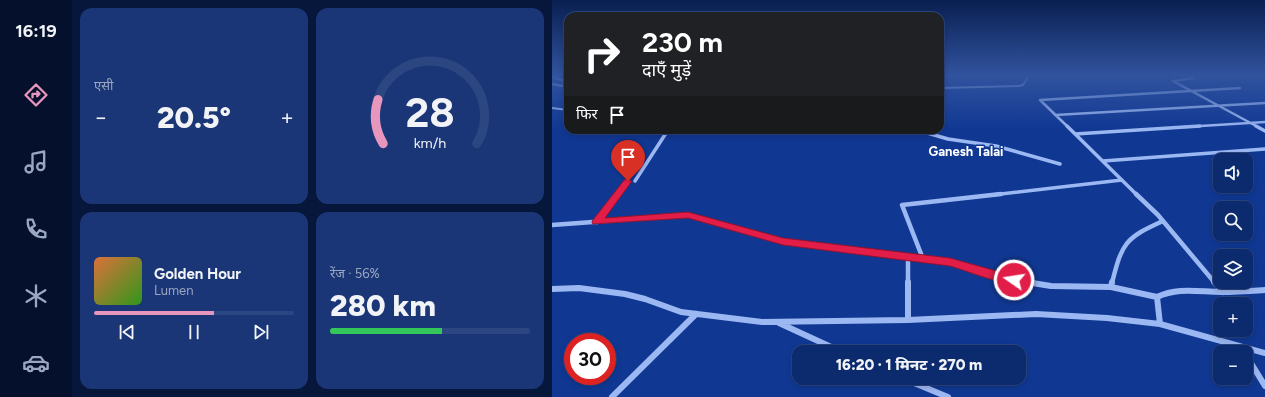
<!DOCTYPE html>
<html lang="hi">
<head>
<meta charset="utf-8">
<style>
	body { margin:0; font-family:Figtree,"Noto Sans Devanagari",sans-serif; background:#1a3676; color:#f1f3f6; height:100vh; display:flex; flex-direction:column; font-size:15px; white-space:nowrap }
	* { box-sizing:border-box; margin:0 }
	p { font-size:13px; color:#9aa7c2 }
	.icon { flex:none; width:22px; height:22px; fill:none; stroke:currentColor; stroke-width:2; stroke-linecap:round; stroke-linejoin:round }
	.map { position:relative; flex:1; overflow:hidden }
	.details { display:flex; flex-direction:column; gap:8px; padding:8px; background:#07173c; width:480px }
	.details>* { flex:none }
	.hud { position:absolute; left:12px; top:12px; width:380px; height:122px; border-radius:12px; box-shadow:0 2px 6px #0003,0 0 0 1px #2c4681; background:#202124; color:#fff; overflow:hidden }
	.controls { position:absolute; left:661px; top:153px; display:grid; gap:8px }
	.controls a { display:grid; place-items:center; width:40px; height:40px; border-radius:8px; background:#0c2a6e; box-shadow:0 2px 6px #0003,0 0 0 1px #2c4681; font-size:20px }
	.speed { position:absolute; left:12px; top:333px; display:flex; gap:8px; font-size:20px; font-weight:700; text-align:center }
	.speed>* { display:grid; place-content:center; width:52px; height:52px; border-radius:50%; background:#0c2a6e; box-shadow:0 2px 6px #0003,0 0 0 1px #2c4681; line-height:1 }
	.speed .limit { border:6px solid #d22; background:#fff; color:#111 }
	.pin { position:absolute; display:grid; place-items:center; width:34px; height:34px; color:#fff; margin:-41px -17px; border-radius:50% 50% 50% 0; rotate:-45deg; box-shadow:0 0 4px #0007 }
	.pin .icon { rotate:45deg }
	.me { position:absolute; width:44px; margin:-22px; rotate:283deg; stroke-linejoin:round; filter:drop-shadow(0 0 3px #0008) }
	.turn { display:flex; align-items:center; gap:14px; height:84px; padding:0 12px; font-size:18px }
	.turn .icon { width:52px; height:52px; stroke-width:2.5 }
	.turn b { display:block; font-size:28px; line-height:34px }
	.then { display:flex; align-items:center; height:38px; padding:0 12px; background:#0003; gap:8px; font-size:15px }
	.big { font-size:30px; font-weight:800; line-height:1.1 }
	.details .tile { flex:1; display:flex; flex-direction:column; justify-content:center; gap:6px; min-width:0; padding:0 14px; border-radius:12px; background:#1a3676 }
	.details .dial { align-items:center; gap:0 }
	.dial svg { height:104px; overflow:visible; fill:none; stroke:#2c4681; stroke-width:7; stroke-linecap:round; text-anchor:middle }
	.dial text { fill:#f1f3f6; stroke:none }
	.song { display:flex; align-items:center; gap:12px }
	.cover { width:48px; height:48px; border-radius:6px; background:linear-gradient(135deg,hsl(20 70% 55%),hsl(110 70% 35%)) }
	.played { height:4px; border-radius:2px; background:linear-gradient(90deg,#e797bd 60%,#2c4681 60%) }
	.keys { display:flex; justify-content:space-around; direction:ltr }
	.heat { display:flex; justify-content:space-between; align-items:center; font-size:22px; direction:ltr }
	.charge { height:6px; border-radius:3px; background:linear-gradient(90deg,#34c759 56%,#2c4681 0) }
	.details .tiles { flex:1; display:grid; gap:8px; grid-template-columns:repeat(2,1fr) }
	.trip { position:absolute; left:240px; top:345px; width:234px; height:40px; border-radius:12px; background:#0c2a6e; box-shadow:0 2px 6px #0003,0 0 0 1px #2c4681; font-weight:800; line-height:40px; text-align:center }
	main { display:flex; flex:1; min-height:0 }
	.tabs { display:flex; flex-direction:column; width:72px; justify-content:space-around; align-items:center; background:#05112c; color:#9aa7c2 }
	.tabs .icon { width:28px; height:28px }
	.tabs .on { color:#e797bd }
	.tabs b { font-size:18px; color:#f1f3f6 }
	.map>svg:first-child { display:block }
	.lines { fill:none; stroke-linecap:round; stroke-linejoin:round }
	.stream { stroke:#8eb1f7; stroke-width:2.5 }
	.lane { stroke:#9cb8f3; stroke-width:2 }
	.street-far3 { stroke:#9cb8f3; stroke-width:2.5 }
	.street-far2 { stroke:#9cb8f3; stroke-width:3.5 }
	.street-far1 { stroke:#9cb8f3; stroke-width:4.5 }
	.street { stroke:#9cb8f3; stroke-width:6 }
	.route { fill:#e11d48; stroke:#92132f }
	.labels { text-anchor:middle; stroke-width:3; stroke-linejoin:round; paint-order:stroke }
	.neighbourhood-label { font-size:13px; font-weight:bold; fill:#fff; stroke:#103893 }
</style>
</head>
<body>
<main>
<nav class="tabs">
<b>16:19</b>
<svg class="icon on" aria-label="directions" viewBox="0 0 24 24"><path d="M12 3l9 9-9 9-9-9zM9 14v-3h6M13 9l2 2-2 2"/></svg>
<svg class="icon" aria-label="music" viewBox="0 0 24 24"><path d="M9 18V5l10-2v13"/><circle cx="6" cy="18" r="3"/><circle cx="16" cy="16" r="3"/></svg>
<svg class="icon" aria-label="phone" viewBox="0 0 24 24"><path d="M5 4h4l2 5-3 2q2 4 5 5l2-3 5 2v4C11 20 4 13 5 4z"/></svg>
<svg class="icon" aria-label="climate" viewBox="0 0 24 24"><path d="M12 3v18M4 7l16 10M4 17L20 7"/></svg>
<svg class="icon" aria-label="car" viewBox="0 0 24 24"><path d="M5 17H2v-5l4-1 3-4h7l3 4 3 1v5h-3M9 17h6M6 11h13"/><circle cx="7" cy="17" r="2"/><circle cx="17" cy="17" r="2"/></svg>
</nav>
<section class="details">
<div class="tiles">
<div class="tile"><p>एसी</p>
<div class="heat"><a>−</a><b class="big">20.5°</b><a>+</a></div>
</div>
<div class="tile dial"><svg viewBox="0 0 100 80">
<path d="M14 69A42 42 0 1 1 86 69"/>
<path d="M14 69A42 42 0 0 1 10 35" stroke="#e797bd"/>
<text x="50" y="56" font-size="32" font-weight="700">28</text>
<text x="50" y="72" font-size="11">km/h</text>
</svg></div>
<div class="tile">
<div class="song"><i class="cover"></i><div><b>Golden Hour</b><p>Lumen</p></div></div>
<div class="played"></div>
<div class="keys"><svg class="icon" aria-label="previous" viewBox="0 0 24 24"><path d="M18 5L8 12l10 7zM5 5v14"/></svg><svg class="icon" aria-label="pause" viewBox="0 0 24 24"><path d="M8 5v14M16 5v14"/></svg><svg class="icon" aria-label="next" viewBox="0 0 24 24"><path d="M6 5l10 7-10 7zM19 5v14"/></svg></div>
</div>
<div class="tile"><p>रेंज · 56%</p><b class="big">280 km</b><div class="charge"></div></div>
</div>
</section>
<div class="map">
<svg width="713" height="397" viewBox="0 0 713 397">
	<rect width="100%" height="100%" fill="#103893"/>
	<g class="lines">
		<path class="stream" d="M0 84 16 87"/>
		<path class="lane" d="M388 88 467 86 471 85 477 75H481
			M0 108 16 110"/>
		<path class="street-far3" d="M639 75 642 78 621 81 706 127
			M0 77 16 82
			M503 115 713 103
			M516 127 488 100 688 88
			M632 127 713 122"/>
		<path class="street-far2" d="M515 126 585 195
			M704 126 713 131
			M365 130 396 139 444 146 508 164
			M523 134 648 126
			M551 161 713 149
			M83 181 116 130
			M66 195 76 181
			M440 195 570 180"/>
		<path class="street-far1" d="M584 194 606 215 663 283
			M45 222 66 194
			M0 225 136 215 231 242 398 262 450 278 480 283
			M356 257V283
			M371 259 350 205 449 194
			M560 283C570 243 573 238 611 221"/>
		<path class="street" d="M356 282V320
			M474 282 499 286 559 287 605 297
			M662 282 671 292
			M559 287 560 282
			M0 289 27 288 73 294 93 299 129 312 210 322 356 320 484 314 555 318 608 324 713 353
			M227 323 290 352
			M608 324 605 297C626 287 647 292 669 292 684 292 698 291 713 290
			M694 355 713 386
			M350 378 396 397
			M60 397 144 314"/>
	</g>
	<linearGradient id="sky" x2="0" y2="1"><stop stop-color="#091f51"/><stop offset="0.58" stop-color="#31539e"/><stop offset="1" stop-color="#31539e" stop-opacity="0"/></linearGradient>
	<rect width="713" height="130" fill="url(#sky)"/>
	<path class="route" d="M73 179H76L80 181 53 218 136 212 231 238 398 258 466 277 468 280 466 283C454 287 413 270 398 266L231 245 136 218 41 224 40 222 41 220Z"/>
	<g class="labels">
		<g class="neighbourhood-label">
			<text x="414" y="156">Ganesh Talai</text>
		</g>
	</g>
</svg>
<div class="controls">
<a><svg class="icon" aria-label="sound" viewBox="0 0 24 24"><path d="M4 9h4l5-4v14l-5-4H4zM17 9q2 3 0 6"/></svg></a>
<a><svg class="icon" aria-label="search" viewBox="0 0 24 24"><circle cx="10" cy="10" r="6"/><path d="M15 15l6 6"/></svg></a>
<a><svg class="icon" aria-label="layers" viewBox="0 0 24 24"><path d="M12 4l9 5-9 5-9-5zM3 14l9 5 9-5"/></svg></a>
<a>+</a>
<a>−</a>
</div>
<div class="speed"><div class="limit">30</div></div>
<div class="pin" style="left:76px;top:181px;background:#d93025"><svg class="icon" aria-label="arrive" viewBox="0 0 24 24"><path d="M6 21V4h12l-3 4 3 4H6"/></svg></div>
<svg class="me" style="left:462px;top:280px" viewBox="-20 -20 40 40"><circle r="17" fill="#e11d48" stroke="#fff" stroke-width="3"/><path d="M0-11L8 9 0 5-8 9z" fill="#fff"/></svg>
<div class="trip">16:20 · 1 मिनट · 270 m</div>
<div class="hud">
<div class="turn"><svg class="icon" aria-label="right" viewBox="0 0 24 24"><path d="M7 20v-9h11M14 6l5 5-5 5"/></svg><div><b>230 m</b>दाएँ मुड़ें</div></div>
<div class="then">फिर<svg class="icon" aria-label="arrive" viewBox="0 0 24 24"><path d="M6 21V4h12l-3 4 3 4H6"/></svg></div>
</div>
</div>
</main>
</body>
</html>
